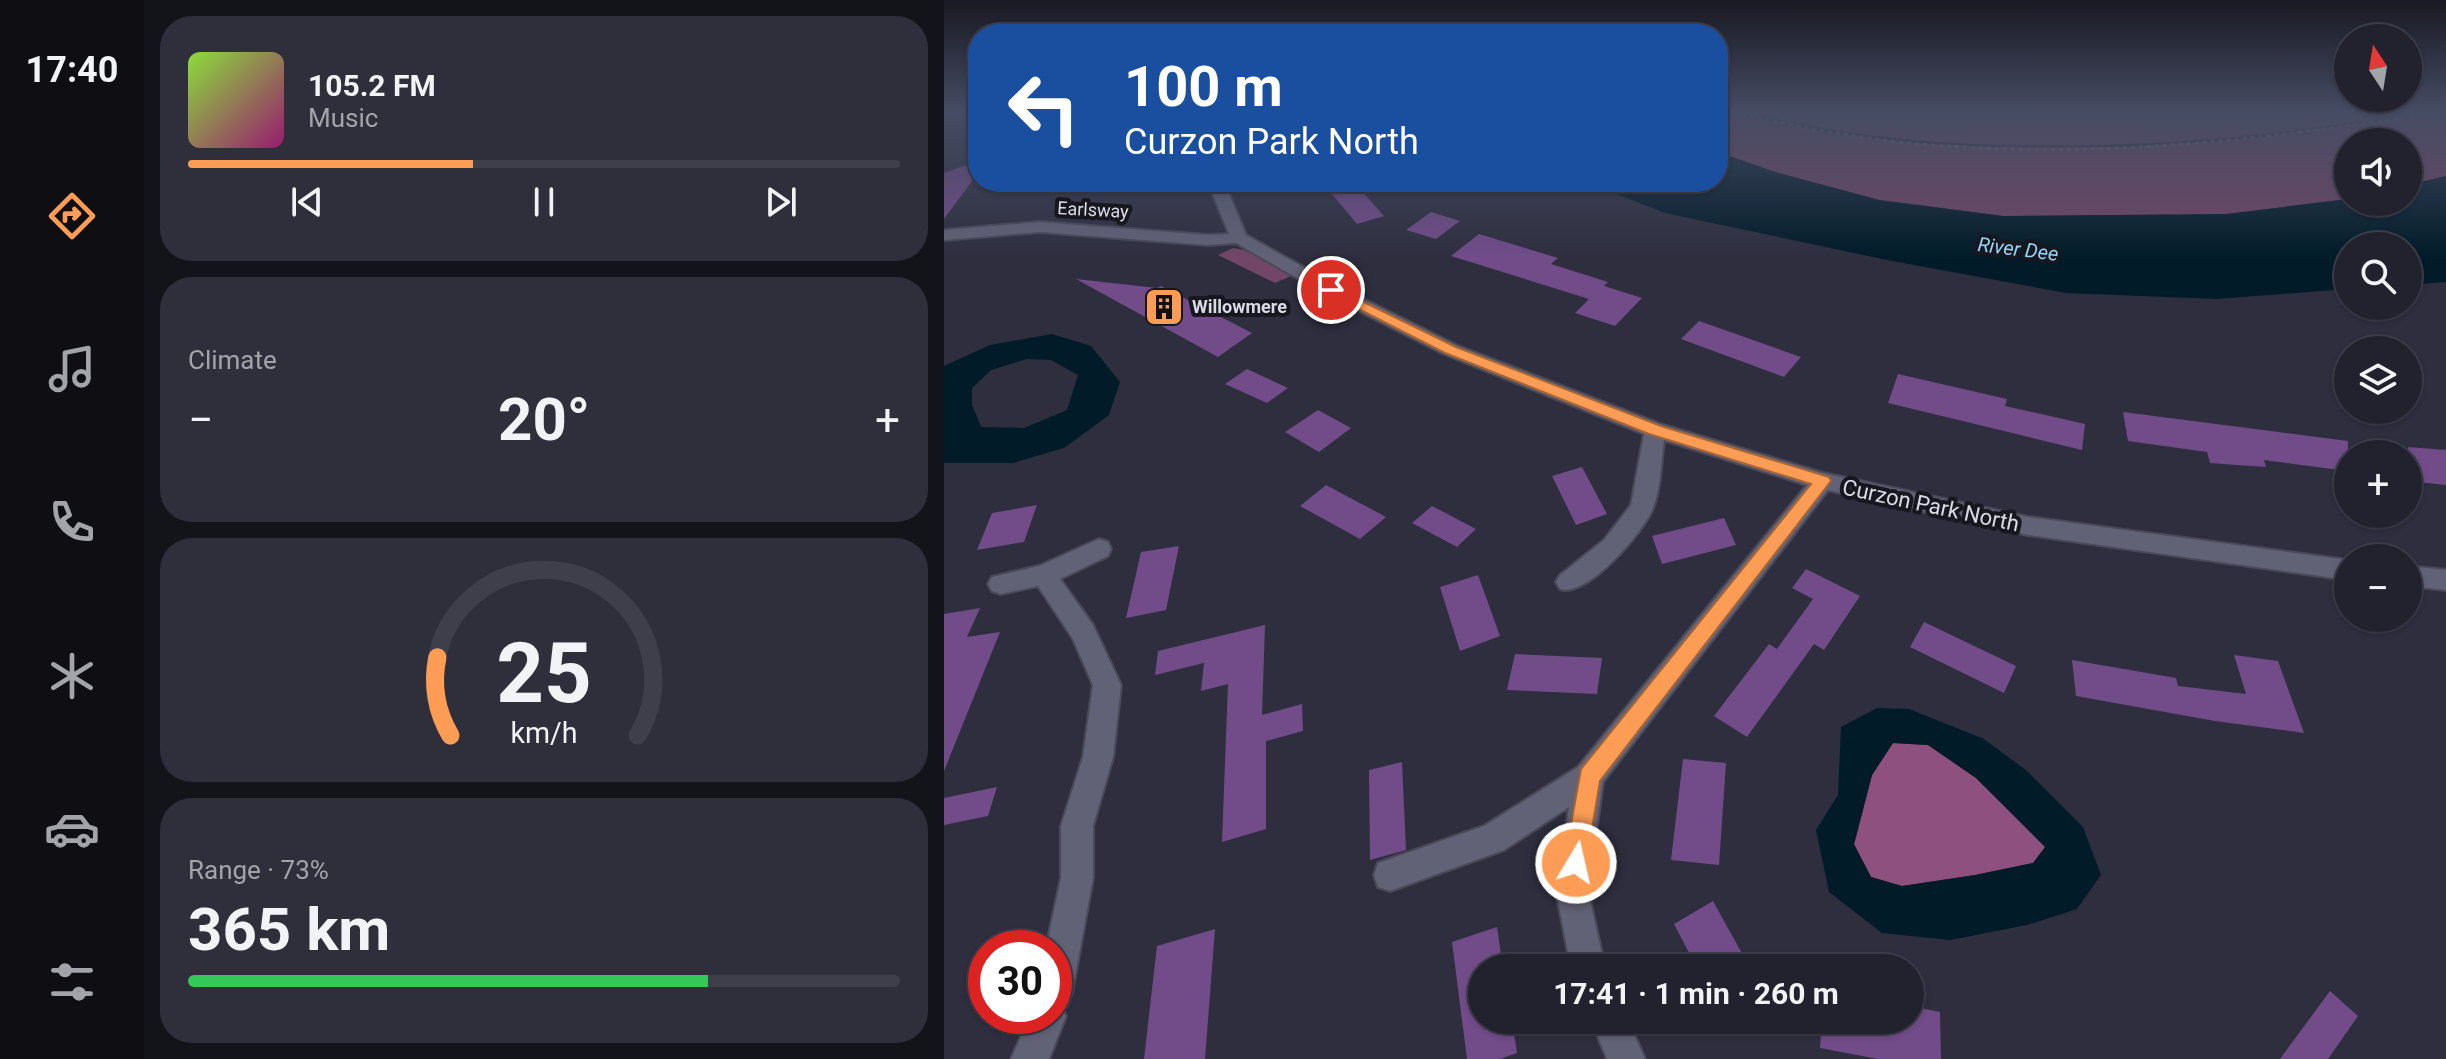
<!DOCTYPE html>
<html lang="en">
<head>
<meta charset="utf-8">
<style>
	body { margin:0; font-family:Roboto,sans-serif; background:#2e2f3b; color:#f1f3f6; height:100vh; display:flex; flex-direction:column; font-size:30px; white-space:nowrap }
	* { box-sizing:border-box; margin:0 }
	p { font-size:26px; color:#a2a4aa }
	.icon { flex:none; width:44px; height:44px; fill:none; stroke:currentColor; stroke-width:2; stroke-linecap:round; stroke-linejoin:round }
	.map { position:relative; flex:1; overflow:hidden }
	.panel { display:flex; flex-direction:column; gap:16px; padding:16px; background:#13131a; width:800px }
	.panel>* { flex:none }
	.banner { position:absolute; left:24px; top:24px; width:760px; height:168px; border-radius:32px; box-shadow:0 2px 6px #0004,0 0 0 2px #3f3f4b; background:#1a4fa0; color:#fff; overflow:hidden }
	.needle { width:52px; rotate:348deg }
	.buttons { position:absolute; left:1390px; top:24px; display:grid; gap:16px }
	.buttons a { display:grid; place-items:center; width:88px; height:88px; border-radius:50%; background:#22222f; box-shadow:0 2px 6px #0004,0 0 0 2px #3f3f4b; font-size:40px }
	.speed { position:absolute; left:24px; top:930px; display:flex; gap:16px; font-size:40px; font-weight:700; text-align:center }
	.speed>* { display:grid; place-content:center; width:104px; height:104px; border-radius:50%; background:#22222f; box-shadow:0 2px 6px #0004,0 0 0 2px #3f3f4b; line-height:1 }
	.speed .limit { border:12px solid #d22; background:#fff; color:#111 }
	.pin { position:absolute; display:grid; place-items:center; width:68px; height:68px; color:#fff; margin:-34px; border:4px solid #fff; border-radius:50%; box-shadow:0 2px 8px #0007 }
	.me { position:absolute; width:88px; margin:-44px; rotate:9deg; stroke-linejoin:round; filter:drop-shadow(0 0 6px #0008) }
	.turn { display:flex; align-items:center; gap:28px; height:168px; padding:0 24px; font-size:36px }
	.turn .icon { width:104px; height:104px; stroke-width:2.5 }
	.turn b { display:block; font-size:56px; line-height:68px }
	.big { font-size:60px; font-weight:700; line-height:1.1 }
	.panel .tile { flex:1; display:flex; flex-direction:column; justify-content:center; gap:12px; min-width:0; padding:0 28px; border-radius:32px; background:#2e2f3b }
	.panel .dial { align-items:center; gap:0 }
	.dial svg { height:208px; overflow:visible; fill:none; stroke:#3f3f4b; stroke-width:7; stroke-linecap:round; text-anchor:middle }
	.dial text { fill:#f1f3f6; stroke:none }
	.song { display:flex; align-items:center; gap:24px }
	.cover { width:96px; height:96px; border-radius:12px; background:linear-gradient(135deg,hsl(90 70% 55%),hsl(320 70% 35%)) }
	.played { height:8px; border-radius:4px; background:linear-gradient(90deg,#fd9c55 40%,#3f3f4b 40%) }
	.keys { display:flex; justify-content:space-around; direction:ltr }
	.heat { display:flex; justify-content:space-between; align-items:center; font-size:44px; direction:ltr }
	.charge { height:12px; border-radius:6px; background:linear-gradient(90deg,#34c759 73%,#3f3f4b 0) }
	.trip { position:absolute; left:524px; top:954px; width:456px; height:80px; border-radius:40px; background:#22222f; box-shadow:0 2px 6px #0004,0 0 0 2px #3f3f4b; font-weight:700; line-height:80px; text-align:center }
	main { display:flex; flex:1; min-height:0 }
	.dock { display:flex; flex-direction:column; width:144px; justify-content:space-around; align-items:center; background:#0e0e13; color:#a2a4aa }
	.dock .icon { width:56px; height:56px }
	.dock .active { color:#fd9c55 }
	.dock b { font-size:36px; color:#f1f3f6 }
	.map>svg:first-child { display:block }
	.green { fill:#714666 }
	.forest { fill:#8e517f }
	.water { fill:#011b28; fill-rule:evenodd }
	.building { fill:#714c89 }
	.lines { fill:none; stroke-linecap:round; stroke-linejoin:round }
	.minor-casing { stroke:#494958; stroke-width:4 }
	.path { stroke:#6a6a79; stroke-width:3; stroke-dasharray:4 4; stroke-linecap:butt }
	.minor { fill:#626276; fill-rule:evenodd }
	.route { fill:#fd9c55; stroke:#a46537; stroke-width:2 }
	.labels { text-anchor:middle; stroke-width:8; stroke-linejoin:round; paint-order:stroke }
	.far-street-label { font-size:18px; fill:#dbdbe7; stroke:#17171f }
	.far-poi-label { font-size:18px; font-weight:bold; fill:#dbdbe7; stroke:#17171f; text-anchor:start }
	.far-water-label { font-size:20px; font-style:italic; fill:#94d4f5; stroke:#17171f }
	.street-label { font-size:22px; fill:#dbdbe7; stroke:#17171f }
</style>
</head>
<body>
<main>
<nav class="dock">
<b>17:40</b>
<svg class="icon active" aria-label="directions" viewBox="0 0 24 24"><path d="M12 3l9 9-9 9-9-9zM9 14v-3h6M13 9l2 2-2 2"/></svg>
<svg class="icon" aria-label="music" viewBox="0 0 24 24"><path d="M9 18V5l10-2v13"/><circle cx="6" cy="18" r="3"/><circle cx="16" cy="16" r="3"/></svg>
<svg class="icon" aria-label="phone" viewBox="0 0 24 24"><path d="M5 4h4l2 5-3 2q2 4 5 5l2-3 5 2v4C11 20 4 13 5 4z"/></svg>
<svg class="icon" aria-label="climate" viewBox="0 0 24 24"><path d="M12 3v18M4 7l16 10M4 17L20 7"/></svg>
<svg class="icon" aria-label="car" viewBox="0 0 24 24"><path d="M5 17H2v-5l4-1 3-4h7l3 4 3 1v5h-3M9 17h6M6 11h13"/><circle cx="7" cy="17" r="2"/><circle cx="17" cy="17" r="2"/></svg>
<svg class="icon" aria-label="filters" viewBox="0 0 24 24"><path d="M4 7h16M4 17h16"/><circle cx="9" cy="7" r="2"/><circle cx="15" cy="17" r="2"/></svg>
</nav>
<section class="panel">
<div class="tile">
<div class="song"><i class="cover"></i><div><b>105.2 FM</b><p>Music</p></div></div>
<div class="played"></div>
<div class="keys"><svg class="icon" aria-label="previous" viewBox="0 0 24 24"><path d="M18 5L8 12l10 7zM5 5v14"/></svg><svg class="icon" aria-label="pause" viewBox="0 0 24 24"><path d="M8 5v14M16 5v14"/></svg><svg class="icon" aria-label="next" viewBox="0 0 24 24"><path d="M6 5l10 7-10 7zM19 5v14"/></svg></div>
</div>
<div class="tile"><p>Climate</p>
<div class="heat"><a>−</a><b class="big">20°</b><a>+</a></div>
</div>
<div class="tile dial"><svg viewBox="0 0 100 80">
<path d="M14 69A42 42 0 1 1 86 69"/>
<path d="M14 69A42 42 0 0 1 9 39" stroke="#fd9c55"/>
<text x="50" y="56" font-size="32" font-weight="700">25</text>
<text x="50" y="72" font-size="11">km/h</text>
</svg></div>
<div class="tile"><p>Range · 73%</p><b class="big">365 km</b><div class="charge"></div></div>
</section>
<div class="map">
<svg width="1502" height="1059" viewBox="0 0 1502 1059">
	<rect width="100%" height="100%" fill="#2e2e3f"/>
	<path class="green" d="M774 111 883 133 965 143 1053 147H1183L1305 139 1502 111V176L1464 185V142H1404V199L1282 214 1059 216 935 200 831 172 774 152Z
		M803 111H1478C1271 148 1007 166 803 111Z
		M289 248 312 252 349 273 347 276 331 283 274 255Z"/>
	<path class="forest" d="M949 743 984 745 1032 778 1102 847 1089 863 1031 875 958 886 927 877 910 845 928 775Z"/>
	<path class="water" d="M774 152 831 172 935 200 1059 216 1282 214 1404 199V202H1464V185L1502 176V282L1464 285V246H1404V289L1273 299 1122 293 943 260 721 213 641 182H774Z
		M108 334 147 346 176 382 165 415 120 448 69 463H0V366L46 345ZM83 359 107 360 134 375 123 410 80 428 37 427 28 405V388L47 370Z
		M933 708 965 709 1040 739 1083 771 1139 827 1157 875 1133 909 1083 925 1006 940 938 933 885 892 872 830 894 795 897 727ZM949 743 984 745 1032 778 1101 847 1089 863 1031 875 958 886 927 877 910 844 928 775Z"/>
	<path class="building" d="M34 161V173L0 219V173Z
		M378 182H410L440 216 413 224Z
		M487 212 516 221 492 239 462 230Z
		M535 234 614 258 607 264 664 282 660 286 698 298 671 326 631 313 645 299 507 256Z
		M132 279 213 288 217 286 308 333 274 357Z
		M755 321 857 357 840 377 737 339Z
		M303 369 344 388 323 403 281 384Z
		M954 374 1063 399 1061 406 1141 424 1138 450 944 403Z
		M374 410 407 428 375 452 341 432Z
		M1179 412 1404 441V471L1320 460 1322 467 1266 463 1263 452 1184 441Z
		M1464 447 1502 450V485L1464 481Z
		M638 467 663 514 632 525 608 476Z
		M382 485 442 517 416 539 356 506Z
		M93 505 80 542 33 550 48 513Z
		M488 506 532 529 513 547 468 523Z
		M780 518 792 545 718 564 708 536Z
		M235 546 222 610 182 618 197 552Z
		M862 569 916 596 880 650 870 644 803 737 770 716 825 644 833 649 869 599 848 588Z
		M534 575 556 636 516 651 496 587Z
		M36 608 23 637 56 632 0 771V614Z
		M980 622 1072 666 1060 693 966 647Z
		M321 625 318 715 358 704 359 731 322 741V829L278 842 284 684 257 691 260 663 211 675 214 651Z
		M571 654 658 658 653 694 563 690Z
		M1290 655 1334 661 1360 733 1271 721 1132 696 1128 660 1232 678 1234 686 1302 694Z
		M739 759 782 763 775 865 727 860Z
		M458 762 462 850 426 860 425 770Z
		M53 787 44 816 0 825V798Z
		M769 901 806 968H753L730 924Z
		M553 927 559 968H538V1020H568L573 1053 556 1059H523L508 942Z
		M271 929 261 1059H200L213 946Z
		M1386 991 1414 1016 1384 1059H1336Z
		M966 1006 996 1012 997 1059H934L876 1048 878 1020H966Z"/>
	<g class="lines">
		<defs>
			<path id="minor" d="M264 182H280L302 235 393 286 514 346 719 425 879 473 1084 517 1404 560V580L1084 535 884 490 659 782 644 891 661 968H627L612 891 625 807 560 850 446 891 434 887 430 875 434 863 540 826 634 767 863 485 720 440C717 462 717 488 709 508 700 532 643 598 616 589L612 582 616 575 660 540 687 505 700 434 500 354 381 294 292 243 264 245 96 232 0 240V230L96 222 264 235 285 234Z
				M155 539 164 542 167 549 164 556 116 579 149 625 177 685 169 757 149 826V878L128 993 123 1006 118 1007 122 1016 105 1059H67L86 1016H110V948H102L117 878V826L139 757 149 685 129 639 94 586 57 594 48 591 44 584 48 577 95 566Z
				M1464 566 1502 570V590L1464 586Z
				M647 1020H684L701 1059H663Z"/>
		</defs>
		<use href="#minor" class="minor-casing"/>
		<path class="path" d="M782 111C840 124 897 135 955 142 1137 162 1321 140 1500 111"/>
		<use href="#minor" class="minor"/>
	</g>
	<linearGradient id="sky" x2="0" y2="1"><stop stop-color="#191923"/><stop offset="0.43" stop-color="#464c63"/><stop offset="1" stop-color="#464c63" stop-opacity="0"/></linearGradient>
	<rect width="1502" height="259" fill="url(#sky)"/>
	<path class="route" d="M387 286 512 347 717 426 885 477 887 481 656 781 641 871 632 875 623 871 620 863 637 769 867 484 705 434 501 353 383 293V287Z"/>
	<defs>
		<symbol id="building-square" viewBox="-11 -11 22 22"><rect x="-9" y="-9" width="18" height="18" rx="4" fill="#fd9c55" stroke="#17171f"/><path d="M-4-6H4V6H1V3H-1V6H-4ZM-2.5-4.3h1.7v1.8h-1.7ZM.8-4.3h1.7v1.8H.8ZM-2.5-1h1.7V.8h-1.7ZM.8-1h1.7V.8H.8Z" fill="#111"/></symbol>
	</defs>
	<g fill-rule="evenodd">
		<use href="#building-square" x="198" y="285" width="44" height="44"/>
	</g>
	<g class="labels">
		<g class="far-street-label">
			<text transform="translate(149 210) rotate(3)" y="6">Earlsway</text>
		</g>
		<g class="far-poi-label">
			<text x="248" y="313">Willowmere</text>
		</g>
		<g class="far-water-label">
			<text transform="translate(1074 249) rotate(7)" y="7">River Dee</text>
		</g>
		<g class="street-label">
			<text transform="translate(987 505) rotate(12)" y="8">Curzon Park North</text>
		</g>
	</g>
</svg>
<div class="buttons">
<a><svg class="needle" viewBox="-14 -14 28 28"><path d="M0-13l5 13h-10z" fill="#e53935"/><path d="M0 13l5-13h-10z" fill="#a2a4aa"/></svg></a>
<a><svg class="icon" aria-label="sound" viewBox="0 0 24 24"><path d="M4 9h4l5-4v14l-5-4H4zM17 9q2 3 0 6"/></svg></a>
<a><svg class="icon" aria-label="search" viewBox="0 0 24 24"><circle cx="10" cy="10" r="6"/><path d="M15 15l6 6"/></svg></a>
<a><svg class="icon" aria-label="layers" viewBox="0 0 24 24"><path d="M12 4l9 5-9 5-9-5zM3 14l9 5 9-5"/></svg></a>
<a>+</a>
<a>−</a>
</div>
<div class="speed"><div class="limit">30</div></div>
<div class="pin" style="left:387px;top:290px;background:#d93025"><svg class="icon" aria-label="arrive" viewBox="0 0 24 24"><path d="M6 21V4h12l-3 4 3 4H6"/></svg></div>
<svg class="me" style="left:632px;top:863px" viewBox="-20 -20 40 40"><circle r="17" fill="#fd9c55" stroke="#fff" stroke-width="3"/><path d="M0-11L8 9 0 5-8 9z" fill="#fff"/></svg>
<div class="trip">17:41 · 1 min · 260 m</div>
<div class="banner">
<div class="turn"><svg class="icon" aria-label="left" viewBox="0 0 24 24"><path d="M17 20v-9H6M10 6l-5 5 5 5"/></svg><div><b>100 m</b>Curzon Park North</div></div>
</div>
</div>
</main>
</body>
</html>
